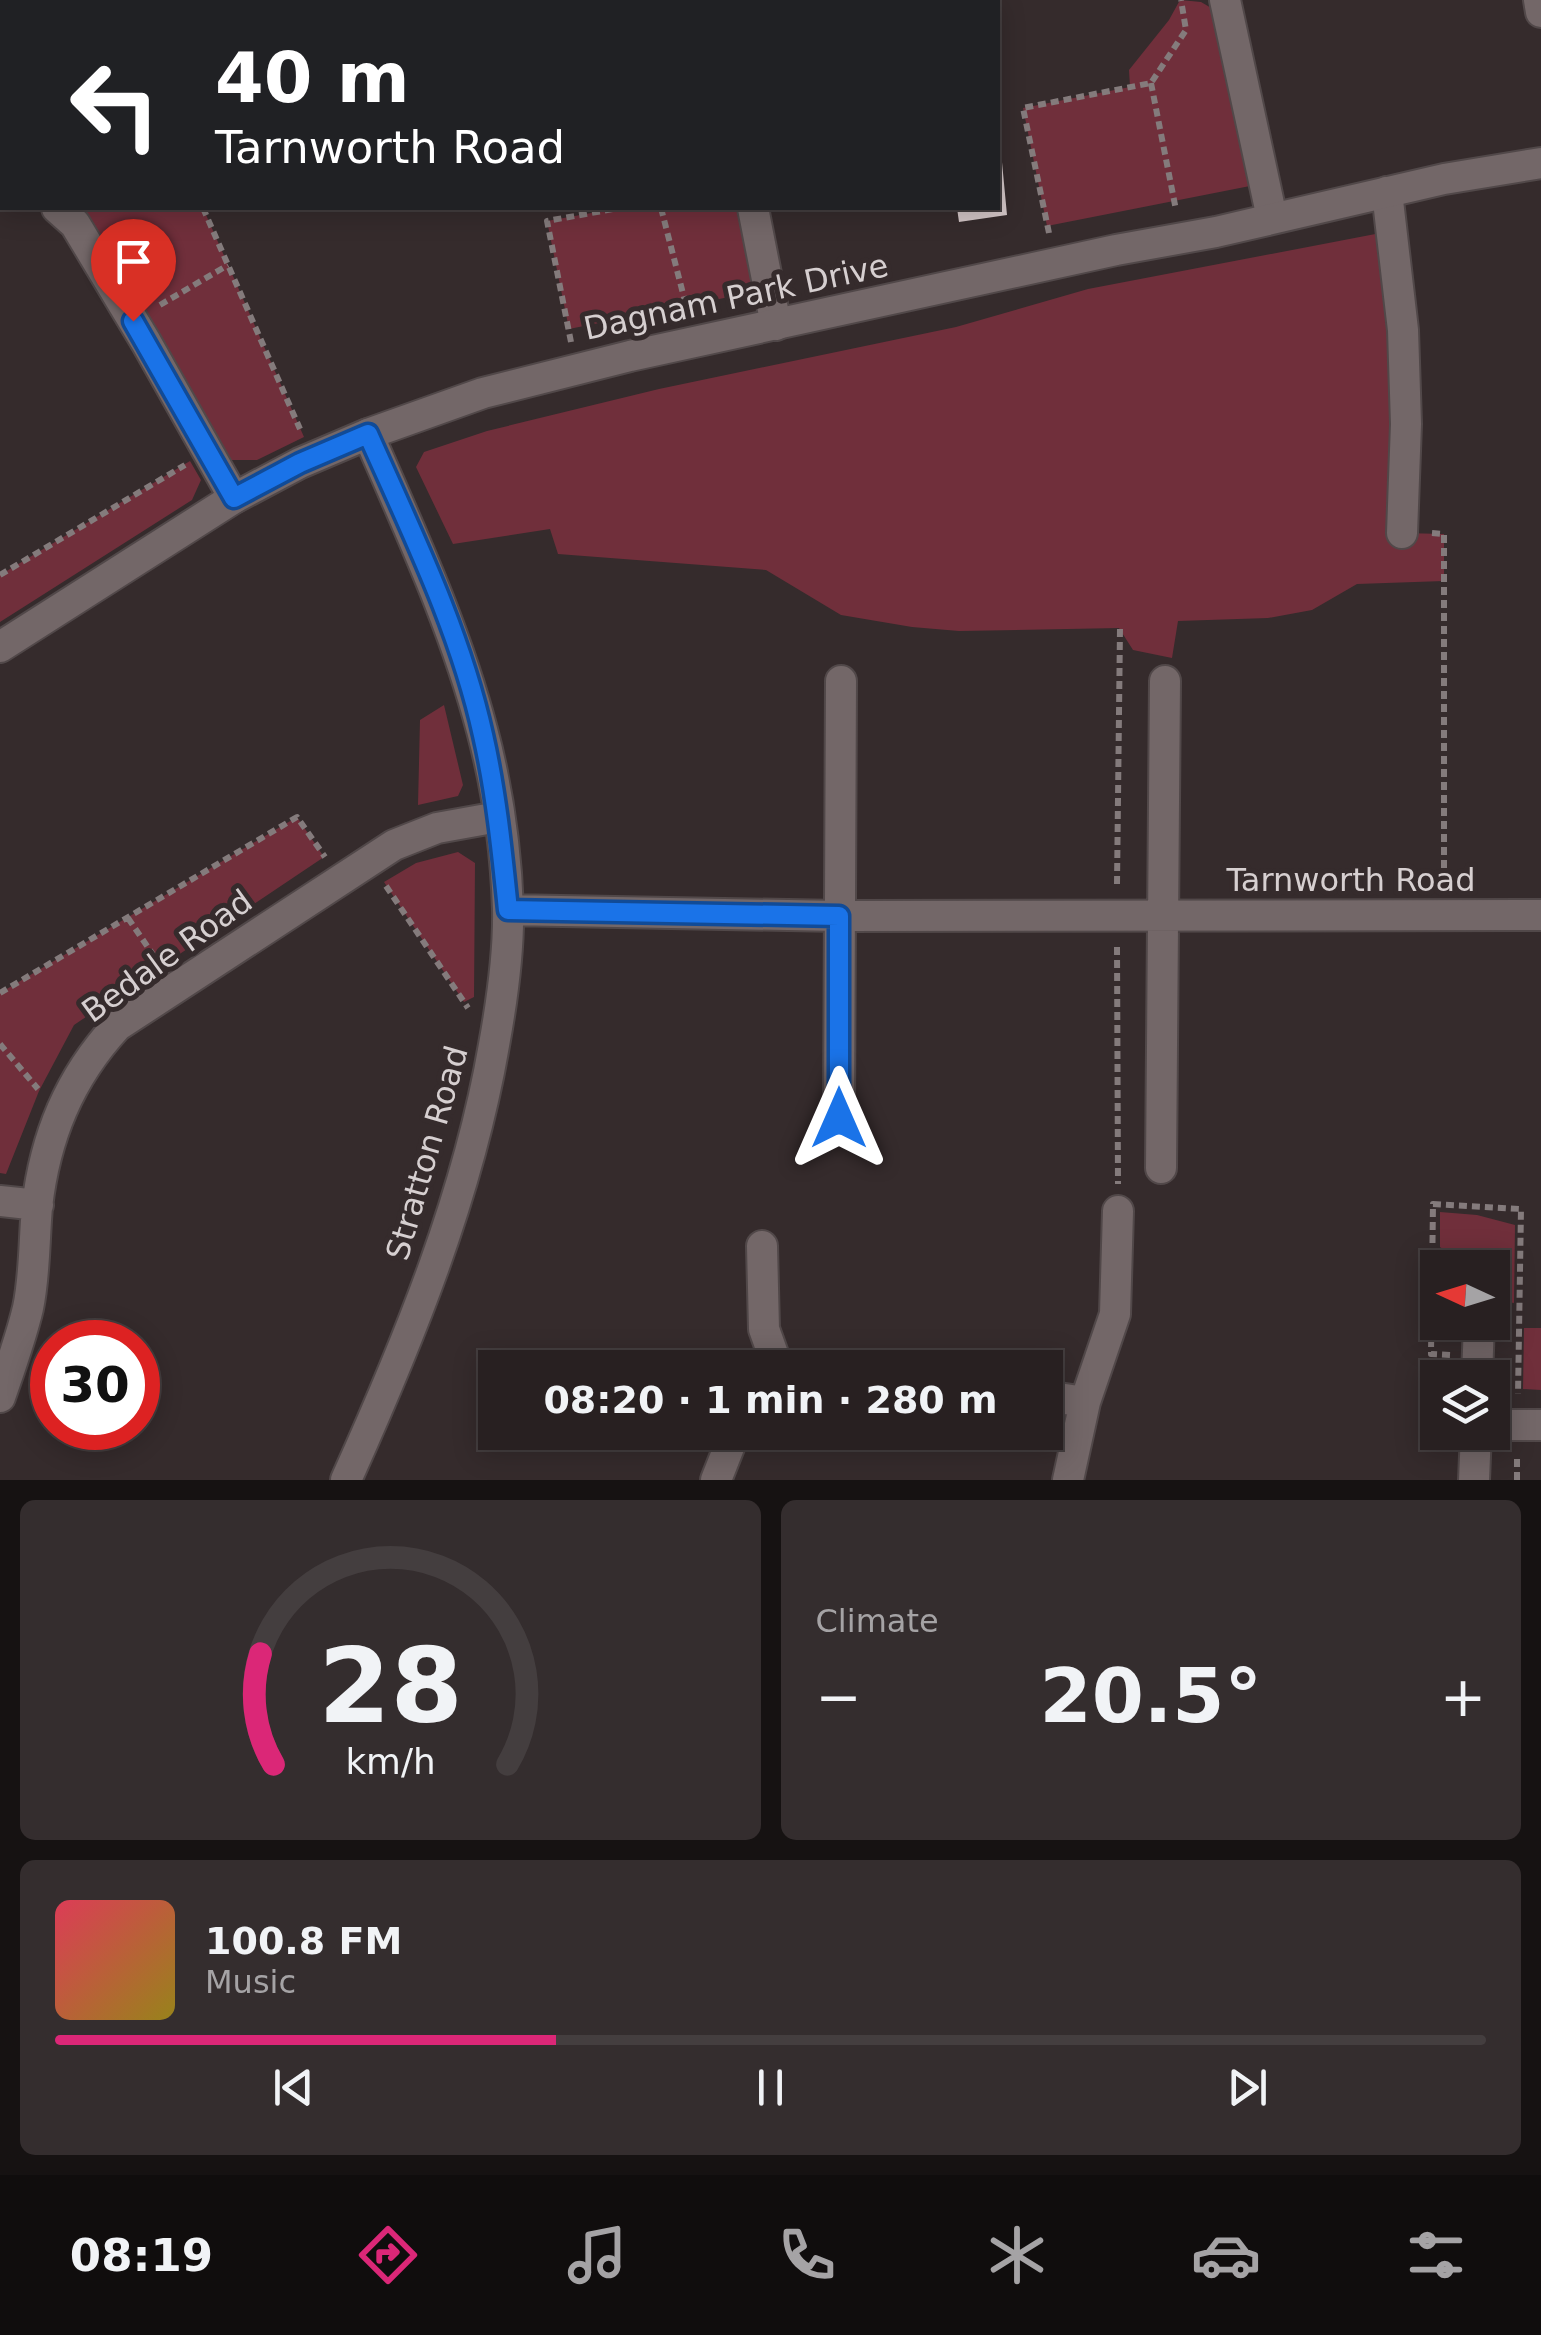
<!DOCTYPE html>
<html lang="en">
<head>
<meta charset="utf-8">
<style>
	body { margin:0; font-family:"DejaVu Sans",sans-serif; background:#342d2e; color:#f1f3f6; height:100vh; display:flex; flex-direction:column; font-size:38px; white-space:nowrap }
	* { box-sizing:border-box; margin:0 }
	p { font-size:32px; color:#a5a3a5 }
	.icon { flex:none; width:55px; height:55px; fill:none; stroke:currentColor; stroke-width:2; stroke-linecap:round; stroke-linejoin:round }
	.map { position:relative; height:1480px; overflow:hidden }
	.drawer { display:flex; flex-direction:column; gap:20px; padding:20px; background:#161212; flex:1 }
	.drawer>* { flex:none }
	.hud { position:absolute; left:0px; top:0px; width:1000px; height:210px; box-shadow:0 5px 25px #0003,0 0 0 2px #443e3f; background:#202124; color:#fff; overflow:hidden }
	.needle { width:65px; rotate:274deg }
	.controls { position:absolute; left:1420px; top:1250px; display:grid; gap:20px }
	.controls a { display:grid; place-items:center; width:90px; height:90px; border-radius:0px; background:#282021; box-shadow:0 5px 25px #0003,0 0 0 2px #443e3f; font-size:50px }
	.speed { position:absolute; left:30px; top:1320px; display:flex; gap:20px; font-size:50px; font-weight:700; text-align:center }
	.speed>* { display:grid; place-content:center; width:130px; height:130px; border-radius:50%; background:#282021; box-shadow:0 5px 25px #0003,0 0 0 2px #443e3f; line-height:1 }
	.speed .limit { border:15px solid #d22; background:#fff; color:#111 }
	.pin { position:absolute; display:grid; place-items:center; width:85px; height:85px; color:#fff; margin:-102px -42px; border-radius:50% 50% 50% 0; rotate:-45deg; box-shadow:0 0 10px #0007 }
	.pin .icon { rotate:45deg }
	.me { position:absolute; width:110px; margin:-55px; rotate:0deg; stroke-linejoin:round; filter:drop-shadow(0 0 8px #0008) }
	.turn { display:flex; align-items:center; gap:35px; height:210px; padding:0 50px; font-size:45px }
	.turn .icon { width:130px; height:130px; stroke-width:2.5 }
	.turn b { display:block; font-size:70px; line-height:85px }
	.big { font-size:75px; font-weight:600; line-height:1.1 }
	.drawer .card { flex:1; display:flex; flex-direction:column; justify-content:center; gap:15px; min-width:0; padding:0 35px; border-radius:15px; background:#342d2e }
	.drawer .dial { align-items:center; gap:0 }
	.dial svg { height:260px; overflow:visible; fill:none; stroke:#443e3f; stroke-width:7; stroke-linecap:round; text-anchor:middle }
	.dial text { fill:#f1f3f6; stroke:none }
	.song { display:flex; align-items:center; gap:30px }
	.cover { width:120px; height:120px; border-radius:15px; background:linear-gradient(135deg,hsl(350 70% 55%),hsl(50 70% 35%)) }
	.played { height:10px; border-radius:5px; background:linear-gradient(90deg,#db2777 35%,#443e3f 35%) }
	.keys { display:flex; justify-content:space-around; direction:ltr }
	.heat { display:flex; justify-content:space-between; align-items:center; font-size:55px; direction:ltr }
	.drawer .tiles { flex:1; display:grid; gap:20px; grid-template-columns:1fr 1fr }
	.card:last-child { grid-column:span 2 }
	.trip { position:absolute; left:478px; top:1350px; width:585px; height:100px; border-radius:0px; background:#282021; box-shadow:0 5px 25px #0003,0 0 0 2px #443e3f; font-weight:600; line-height:100px; text-align:center }
	.tabs { display:flex; height:160px; justify-content:space-around; align-items:center; background:#100d0d; color:#a5a3a5 }
	.tabs .icon { width:70px; height:70px }
	.tabs .active { color:#db2777 }
	.tabs b { font-size:45px; color:#f1f3f6 }
	.map>svg:first-child { display:block }
	.green { fill:#702f3b }
	.building { fill:#d2c5c6 }
	.lines { fill:none; stroke-linecap:round; stroke-linejoin:round }
	.lane-casing { stroke:#514849; stroke-width:19 }
	.street-casing { stroke:#514849; stroke-width:34 }
	.secondary-casing { stroke:#514849; stroke-width:34 }
	.path { stroke:#847b7c; stroke-width:6; stroke-dasharray:8 5; stroke-linecap:butt }
	.lane { stroke:#736768; stroke-width:15 }
	.street { stroke:#736768; stroke-width:30 }
	.secondary { stroke:#736768; stroke-width:30 }
	.route-casing { stroke:#114b97; stroke-width:25 }
	.route { stroke:#1a73e8; stroke-width:18 }
	.labels { text-anchor:middle; stroke-width:10; stroke-linejoin:round; paint-order:stroke }
	.street-label { font-size:32px; fill:#d6cfd0; stroke:#352b2c }
</style>
</head>
<body>
<div class="map">
<svg width="1541" height="1480" viewBox="0 0 1541 1480">
	<rect width="100%" height="100%" fill="#352b2c"/>
	<path class="green" d="M0 0H411L2 2 0 189Z
		M1180 0 1201 2 1213 9 1250 186 1047 226 1023 108 1130 87 1129 70 1169 20Z
		M77 208H203L304 437 257 460H228Z
		M619 208H736L754 292 569 329 547 221Z
		M1391 231 1403 533 1444 534V581L1357 584 1312 610 1268 618 1178 621 1172 658 1133 650 1119 628 959 631 912 627 841 615 766 570 558 554 550 529 453 544 416 467 424 452 487 431 659 389 956 327 1088 289Z
		M190 461 201 480 192 500 0 622V575Z
		M444 705 463 785 458 796 418 805 420 720Z
		M297 817 324 857 74 1025 39 1091 6 1174 0 1173V993Z
		M458 852 475 863 474 997 464 1002 384 882 416 863Z
		M1440 1212 1477 1215 1515 1225 1514 1303 1493 1300 1492 1268 1465 1267 1440 1247Z
		M1524 1328H1541V1390L1523 1389Z"/>
	<path class="building" d="M1000 141 1007 215 959 222 957 208H998Z"/>
	<g class="lines">
		<defs>
			<path id="lane" d="M539 0V2"/>
			<path id="street" d="M1225 0 1272 218
				M1539 0 1541 12
				M1387 192 1403 330 1406 424 1402 533
				M0 195H2
				M57 208 75 224 146 342 234 498
				M753 208 776 325
				M508 910 839 916 1541 915
				M839 1118 841 681
				M1161 1168 1165 681
				M0 1201 38 1205
				M762 1246 764 1329 778 1368
				M1477 1378 1479 1322
				M1045 1396 1085 1402
				M0 1397C10 1368 21 1338 28 1308 35 1275 34 1240 37 1207 45 1137 69 1078 117 1026L394 845 437 828 498 817
				M1492 1425H1541
				M346 1480C409 1340 468 1196 494 1045 502 1001 509 954 508 909 506 851 497 786 482 730 455 627 410 531 368 434
				M716 1480 735 1432
				M1068 1480 1085 1402 1115 1314 1118 1211
				M1474 1480 1476 1432"/>
			<path id="secondary" d="M0 647 234 498 300 463 368 434 483 393 630 356 1116 250 1216 232 1444 179 1541 163"/>
		</defs>
		<use href="#lane" class="lane-casing"/>
		<use href="#street" class="street-casing"/>
		<use href="#secondary" class="secondary-casing"/>
		<path class="path" d="M144 0 145 2
			M214 2 216 0
			M1151 83 1176 210
			M203 208 300 429
			M661 208 688 313
			M1049 233 1023 108 1151 83 1186 30 1181 0
			M160 305 228 265
			M571 342 547 221 619 208
			M1432 533 1444 534V884
			M0 575 185 465
			M1117 884 1120 628
			M386 886 468 1008
			M128 918 158 962
			M1117 947 1118 1184
			M0 993 297 817 325 857
			M0 1044 38 1089
			M1450 1355 1431 1354 1433 1204 1521 1209 1518 1394
			M1517 1480V1456"/>
		<use href="#lane" class="lane"/>
		<use href="#street" class="street"/>
		<use href="#secondary" class="secondary"/>
	</g>
	<g class="lines">
		<defs>
			<path id="route" d="M133 321 234 498 300 463 368 434C411 531 460 630 483 735 496 792 502 851 508 910L839 916V1118"/>
		</defs>
		<use href="#route" class="route-casing"/>
		<use href="#route" class="route"/>
	</g>
	<g class="labels">
		<g class="street-label">
			<text transform="translate(736 297) rotate(-12)" y="11">Dagnam Park Drive</text>
			<text x="1351" y="891">Tarnworth Road</text>
			<text transform="translate(167 956) rotate(-36)" y="11">Bedale Road</text>
			<text transform="translate(427 1153) rotate(-74)" y="11">Stratton Road</text>
		</g>
	</g>
</svg>
<div class="controls">
<a><svg class="needle" viewBox="-14 -14 28 28"><path d="M0-13l5 13h-10z" fill="#e53935"/><path d="M0 13l5-13h-10z" fill="#a5a3a5"/></svg></a>
<a><svg class="icon" aria-label="layers" viewBox="0 0 24 24"><path d="M12 4l9 5-9 5-9-5zM3 14l9 5 9-5"/></svg></a>
</div>
<div class="speed"><div class="limit">30</div></div>
<div class="pin" style="left:133px;top:321px;background:#d93025"><svg class="icon" aria-label="arrive" viewBox="0 0 24 24"><path d="M6 21V4h12l-3 4 3 4H6"/></svg></div>
<svg class="me" style="left:839px;top:1118px" viewBox="-20 -20 40 40"><path d="M0-17L14 15 0 8-14 15z" fill="#1a73e8" stroke="#fff" stroke-width="4"/></svg>
<div class="trip">08:20 · 1 min · 280 m</div>
<div class="hud">
<div class="turn"><svg class="icon" aria-label="left" viewBox="0 0 24 24"><path d="M17 20v-9H6M10 6l-5 5 5 5"/></svg><div><b>40 m</b>Tarnworth Road</div></div>
</div>
</div>
<section class="drawer">
<div class="tiles">
<div class="card dial"><svg viewBox="0 0 100 80">
<path d="M14 69A42 42 0 1 1 86 69"/>
<path d="M14 69A42 42 0 0 1 10 35" stroke="#db2777"/>
<text x="50" y="56" font-size="32" font-weight="700">28</text>
<text x="50" y="72" font-size="11">km/h</text>
</svg></div>
<div class="card"><p>Climate</p>
<div class="heat"><a>−</a><b class="big">20.5°</b><a>+</a></div>
</div>
<div class="card">
<div class="song"><i class="cover"></i><div><b>100.8 FM</b><p>Music</p></div></div>
<div class="played"></div>
<div class="keys"><svg class="icon" aria-label="previous" viewBox="0 0 24 24"><path d="M18 5L8 12l10 7zM5 5v14"/></svg><svg class="icon" aria-label="pause" viewBox="0 0 24 24"><path d="M8 5v14M16 5v14"/></svg><svg class="icon" aria-label="next" viewBox="0 0 24 24"><path d="M6 5l10 7-10 7zM19 5v14"/></svg></div>
</div>
</div>
</section>
<nav class="tabs">
<b>08:19</b>
<svg class="icon active" aria-label="directions" viewBox="0 0 24 24"><path d="M12 3l9 9-9 9-9-9zM9 14v-3h6M13 9l2 2-2 2"/></svg>
<svg class="icon" aria-label="music" viewBox="0 0 24 24"><path d="M9 18V5l10-2v13"/><circle cx="6" cy="18" r="3"/><circle cx="16" cy="16" r="3"/></svg>
<svg class="icon" aria-label="phone" viewBox="0 0 24 24"><path d="M5 4h4l2 5-3 2q2 4 5 5l2-3 5 2v4C11 20 4 13 5 4z"/></svg>
<svg class="icon" aria-label="climate" viewBox="0 0 24 24"><path d="M12 3v18M4 7l16 10M4 17L20 7"/></svg>
<svg class="icon" aria-label="car" viewBox="0 0 24 24"><path d="M5 17H2v-5l4-1 3-4h7l3 4 3 1v5h-3M9 17h6M6 11h13"/><circle cx="7" cy="17" r="2"/><circle cx="17" cy="17" r="2"/></svg>
<svg class="icon" aria-label="filters" viewBox="0 0 24 24"><path d="M4 7h16M4 17h16"/><circle cx="9" cy="7" r="2"/><circle cx="15" cy="17" r="2"/></svg>
</nav>
</body>
</html>
